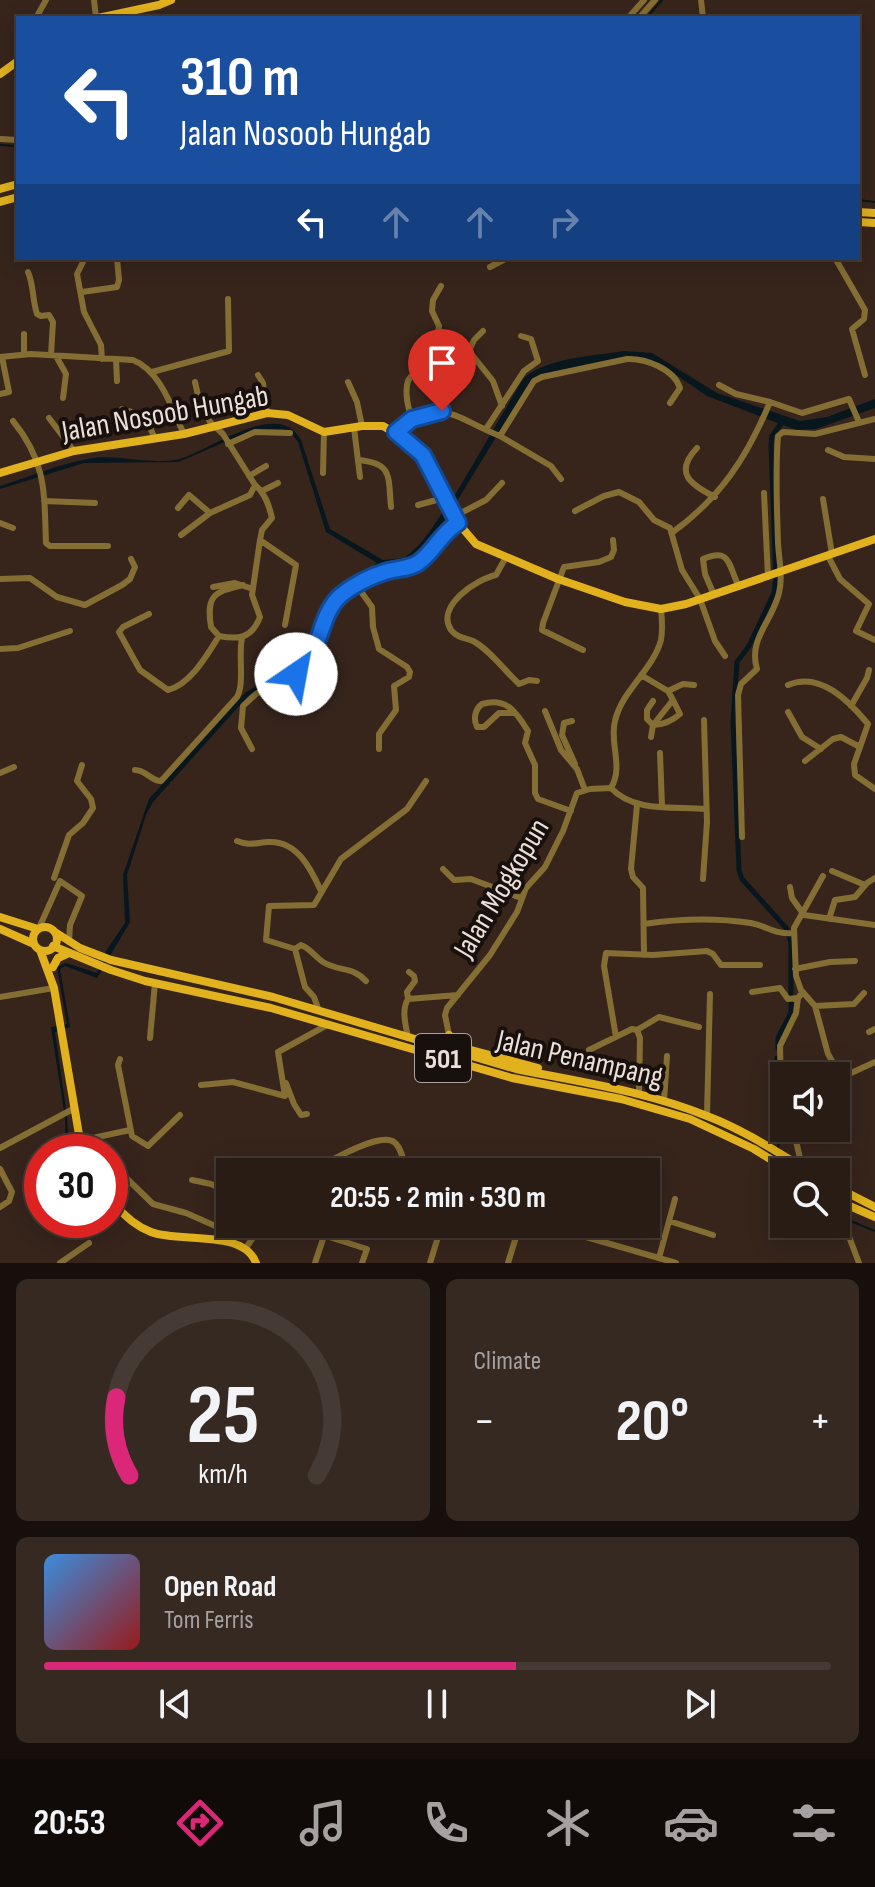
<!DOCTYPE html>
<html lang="en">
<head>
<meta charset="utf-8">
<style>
	body { margin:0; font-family:"Sofia Sans Condensed",sans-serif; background:#352922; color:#f1f3f6; height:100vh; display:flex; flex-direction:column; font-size:30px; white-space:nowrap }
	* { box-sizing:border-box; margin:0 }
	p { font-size:26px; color:#a5a1a0 }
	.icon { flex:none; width:44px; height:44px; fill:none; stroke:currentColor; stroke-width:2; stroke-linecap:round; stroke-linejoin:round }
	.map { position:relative; height:1263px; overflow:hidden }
	.side { display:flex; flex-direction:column; gap:16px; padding:16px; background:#170f0c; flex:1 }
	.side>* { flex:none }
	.banner { position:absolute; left:16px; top:16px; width:844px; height:244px; border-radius:0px; box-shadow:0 4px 20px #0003,0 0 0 2px #453a34; background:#1a4fa0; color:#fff; overflow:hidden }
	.controls { position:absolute; left:770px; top:1062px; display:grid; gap:16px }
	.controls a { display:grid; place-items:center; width:80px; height:80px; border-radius:0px; background:#291c15; box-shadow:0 4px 20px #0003,0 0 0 2px #453a34; font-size:40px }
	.speed { position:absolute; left:24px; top:1134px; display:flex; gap:16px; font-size:40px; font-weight:700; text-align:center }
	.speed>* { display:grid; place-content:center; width:104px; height:104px; border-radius:50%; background:#291c15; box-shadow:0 4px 20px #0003,0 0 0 2px #453a34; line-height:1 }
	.speed .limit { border:12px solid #d22; background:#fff; color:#111 }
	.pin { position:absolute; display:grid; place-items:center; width:68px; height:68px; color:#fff; margin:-82px -34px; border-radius:50% 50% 50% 0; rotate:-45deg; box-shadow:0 0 8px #0007 }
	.pin .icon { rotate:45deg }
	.me { position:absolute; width:88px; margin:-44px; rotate:33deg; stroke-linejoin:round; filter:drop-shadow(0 0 6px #0008) }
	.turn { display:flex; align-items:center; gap:28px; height:168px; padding:0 32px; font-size:36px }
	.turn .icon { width:104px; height:104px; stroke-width:2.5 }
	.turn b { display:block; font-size:56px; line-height:68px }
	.lanes { display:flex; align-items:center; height:76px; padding:0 32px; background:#0003; justify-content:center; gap:40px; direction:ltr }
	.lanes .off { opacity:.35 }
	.big { font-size:60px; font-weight:700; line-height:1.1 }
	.side .tile { flex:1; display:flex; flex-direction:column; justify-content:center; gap:12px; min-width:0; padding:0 28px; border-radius:12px; background:#352922 }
	.side .dial { align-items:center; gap:0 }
	.dial svg { height:208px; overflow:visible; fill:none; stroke:#453a34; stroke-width:7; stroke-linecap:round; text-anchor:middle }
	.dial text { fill:#f1f3f6; stroke:none }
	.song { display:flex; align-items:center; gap:24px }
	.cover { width:96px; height:96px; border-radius:12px; background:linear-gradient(135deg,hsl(210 70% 55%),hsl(0 70% 35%)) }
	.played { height:8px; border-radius:4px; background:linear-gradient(90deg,#db2777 60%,#453a34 60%) }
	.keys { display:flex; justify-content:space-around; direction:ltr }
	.heat { display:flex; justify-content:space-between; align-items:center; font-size:44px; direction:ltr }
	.side .tiles { flex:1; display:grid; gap:16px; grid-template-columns:1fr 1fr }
	.tile:last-child { grid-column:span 2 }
	.trip { position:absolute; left:216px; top:1158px; width:444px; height:80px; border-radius:0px; background:#291c15; box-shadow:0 4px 20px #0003,0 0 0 2px #453a34; font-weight:700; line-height:80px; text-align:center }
	.dock { display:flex; height:128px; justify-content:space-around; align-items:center; background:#100b08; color:#a5a1a0 }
	.dock .icon { width:56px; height:56px }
	.dock .active { color:#db2777 }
	.dock b { font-size:36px; color:#f1f3f6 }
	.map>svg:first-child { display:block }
	.water { fill:#08161d }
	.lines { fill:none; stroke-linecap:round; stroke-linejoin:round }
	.stream { stroke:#08161d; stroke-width:2 }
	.canal { stroke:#08161d; stroke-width:5 }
	.minor { stroke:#856e34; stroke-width:6 }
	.major { stroke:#e1b21d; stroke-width:8 }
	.route-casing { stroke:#114b97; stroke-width:20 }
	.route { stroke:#1a73e8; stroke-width:14 }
	.labels { text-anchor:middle; stroke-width:8; stroke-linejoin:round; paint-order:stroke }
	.shield { fill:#18100c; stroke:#aca19c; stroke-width:2 }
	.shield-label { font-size:28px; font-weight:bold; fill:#ecdfd9 }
	.street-label { font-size:30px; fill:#ecdfd9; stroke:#18100c }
</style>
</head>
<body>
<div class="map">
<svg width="875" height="1263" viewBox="0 0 875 1263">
	<rect width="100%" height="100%" fill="#37251c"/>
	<path class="water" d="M623 351 652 353 717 393 800 421 827 417 875 399V408L816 429 796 430 707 396 659 363 634 357 547 373 531 380 435 537 410 563 379 569 336 595 303 666 249 695 153 802 146 815 127 875 130 922 97 978 65 966 60 969 70 1027 55 1032 67 1116 69 1152H66L65 1118 51 1027 67 1024 57 967 66 963 97 973 106 951 125 923 123 875 149 799 246 692 300 663 329 596 377 563 326 532 298 442 292 434 283 429 252 430 179 462 84 463 0 489V486C29 477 59 464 88 459 115 453 150 466 179 459 208 452 278 397 301 440L330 529 383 560 404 558C425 544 437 518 452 500L523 379C544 358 594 356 623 351Z"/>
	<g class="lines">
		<path class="stream" d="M646 18 662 0
			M0 145 15 146
			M858 200 875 202
			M778 1149 779 1139
			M777 1168 778 1180 784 1186
			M836 1215 875 1231"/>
		<path class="canal" d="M778 1048V1038L791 1013V943L787 929 742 879 739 870 733 722 737 662 749 646 774 593 776 579 771 445 772 436 782 422
			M777 1058 779 1139"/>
		<path class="minor" d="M94 0 96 18
			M701 0 703 18
			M36 18 46 0
			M628 18 644 0
			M639 18 655 0
			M0 139 18 140
			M85 258 77 274 84 312 101 345 102 359
			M835 258 865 310 864 319 852 329 865 375
			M490 267 507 258
			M28 272C34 286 32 299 37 314L41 316 49 315 53 322 51 355
			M82 292 117 287 119 280 117 258
			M483 331 474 340 469 351 493 381 502 406
			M24 334V354
			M56 356 66 374 63 398
			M0 357 31 354 133 360C161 371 172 409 184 434
			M116 359 117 381
			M152 372 229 351 228 299
			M258 375 263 383 267 413
			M348 382 357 402 362 426
			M719 385 736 394 770 402
			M0 394 9 392 2 357
			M122 409 145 416 155 439
			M49 418 74 451
			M412 419C408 408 401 381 414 374 419 370 427 370 433 367L439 326 432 311 433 300 441 286
			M13 421C47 463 44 493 46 543L50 546H108
			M354 428 360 477
			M486 429 524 371 538 361 531 339 521 336
			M396 432C441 394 456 419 500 436L534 381 542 377 627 359C645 358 674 369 680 388L670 403
			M500 436 551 466 561 479
			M228 444 255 432 290 433
			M697 448C673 473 691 485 715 497
			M828 450 844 457 875 459
			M358 460C393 463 388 476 391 507
			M323 473 324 432
			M249 476 266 466
			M262 491 278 483
			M764 493 768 577
			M823 499 832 554
			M44 501 95 503
			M418 505 444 498
			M178 508 189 495 210 513
			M575 511 604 496 619 492 639 502 654 520 670 528 682 570 700 599 715 641 725 656
			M453 517 486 500 502 483
			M0 523 13 528
			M673 532C721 497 747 457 770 402L802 413 849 399 859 422
			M181 535 210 513 250 495 255 485
			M260 540 296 565 285 625
			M828 556 840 579 869 604 856 631 875 640
			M506 557 496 575C477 579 435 606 451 630 457 638 466 638 473 641 490 650 505 671 519 684L529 680 537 681
			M0 579 30 578 57 597 85 605 122 585 130 579 135 567 131 559
			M357 586 372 607 373 627 379 649 407 667 410 672 409 677 394 686 396 710 379 734V749
			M213 587 235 583 253 589
			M714 595 705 574 703 559C731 547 728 565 739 587
			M149 614 123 627 119 632 140 670 168 690C191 684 207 655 219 636 239 640 252 638 260 617L252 595 260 540 262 530 272 518C269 505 265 493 255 485L223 434 210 422 199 400 195 382
			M219 636 211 627C206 595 214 592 243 585
			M0 649 18 648 70 631
			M583 650 542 630 543 623 564 567 599 562 611 557 614 550 613 540
			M641 675 668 691 673 700 653 725 651 737
			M788 685C820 671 849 701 868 724L860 747
			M668 691 683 684 694 685
			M653 701 647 710V719L653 725C664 725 672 721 680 714L673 700
			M851 706 867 678 869 670
			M545 711 561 750 577 769 585 790
			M788 712 802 737 821 749
			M515 713H499L484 727H477C473 719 475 709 482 704 507 697 516 712 528 731L525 743 535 765V793L538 799 571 811
			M572 721 564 723 562 735 575 764
			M252 749 241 728 243 706 256 694 303 669 331 609 341 596 381 573 408 568 420 562 445 532 458 523
			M660 753 662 806
			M805 761 833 739 841 737 860 747 854 764 855 775 875 789
			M135 770C146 770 151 781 161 781L237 697C245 683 238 655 242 638
			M0 773 14 767
			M611 788C624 766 609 743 615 721 622 690 653 670 661 640 663 630 662 619 661 609
			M611 788C634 813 675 806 706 809
			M637 805 631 869 633 877 643 888 644 955
			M742 837 738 695 741 684 757 669C748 639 772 622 779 593 783 576 779 561 778 543 777 508 775 472 778 436L783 432 815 434 875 419
			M237 841C249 846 255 843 268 842 297 840 311 869 321 891
			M443 869 454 880 471 879 521 898
			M832 871 865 885
			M823 876 794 928 796 976 801 990 815 1006 828 1054 842 1078
			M54 878 69 835 83 823 93 808 91 799 77 781 82 765
			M703 879 707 822 704 720
			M790 887 792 898 804 915 875 925
			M829 919 835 900 855 897 867 883 875 878
			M644 924C677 919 717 918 751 923 767 926 775 935 794 933
			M39 928 60 881 82 896 70 925 69 942
			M295 949 301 945C311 949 314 956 323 962 339 972 353 966 366 981
			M795 969 830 962 855 961
			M752 992 780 988 788 999 798 998
			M0 997 54 988
			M408 999 407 992 415 981 414 976 409 972
			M815 1006 854 1004 864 993
			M319 1011 314 997 305 987 295 949 266 940 269 906 314 905 341 859 407 809 426 781
			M637 1030 640 1038 639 1094
			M869 1032 875 1029
			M449 1035 445 1015 447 1008 490 955 517 912 526 888 545 867 563 831 577 793 590 789 611 788
			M616 1037 604 966 606 953 653 955 707 951 713 954 721 965H760
			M150 1038 155 983
			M408 1038C406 1026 401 1010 408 999L458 995
			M589 1050 632 1029 637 1030 659 1017 699 1027
			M120 1059 118 1065 132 1136 148 1146 180 1115
			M836 1080 875 1062
			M286 1083 294 1104 301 1115 307 1114
			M201 1085 233 1082 285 1096 278 1052 329 1024
			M784 1100 781 1086 780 1046 796 1013 798 998 803 992
			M664 1101 667 1056
			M707 1115 710 994
			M793 1128 802 1167
			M79 1141 130 1130
			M0 1148 73 1109
			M116 1168 153 1204 186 1213 229 1232 255 1236
			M0 1169 12 1192 9 1201 0 1207
			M310 1172C325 1164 379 1131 394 1142 402 1148 404 1163 406 1172
			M192 1180 211 1184 230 1193
			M93 1220 100 1225 106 1222
			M669 1221 713 1235
			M836 1222 848 1234 859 1263
			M541 1224 676 1263
			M326 1236 367 1249 362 1263
			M246 1248 262 1224
			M659 1258 675 1199
			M60 1263 89 1243
			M315 1263 328 1224
			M430 1263 442 1224
			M508 1263 520 1224"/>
		<path class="major" d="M98 18 159 5 171 0
			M0 74 18 61
			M0 189 18 184
			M0 202 18 197
			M858 212 875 213
			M858 222 875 223
			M0 473 74 451 184 434 267 413 288 415 324 432 362 426H383L407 440 423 455 453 517 476 544 558 579 625 602 661 609 686 604 875 539
			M0 917 38 929
			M33 939a12 12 0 1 1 24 0a12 12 0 1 1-24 0Z
			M0 929 34 944
			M55 932 80 948 111 960 273 997 516 1069C580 1082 645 1091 707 1116 744 1130 777 1152 810 1172
			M53 946 111 970 145 981 271 1008 512 1078 621 1099 690 1119 754 1149 791 1172
			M40 950 54 988 82 1152
			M53 967 58 958 69 953
			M434 1043H444L449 1035 456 1046 538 1068
			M836 1187 875 1207
			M836 1200 875 1217
			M110 1201C123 1213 133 1225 151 1232 179 1243 244 1229 256 1263"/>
	</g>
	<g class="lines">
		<defs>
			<path id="route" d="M296 674C321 656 318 619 338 598 348 588 369 577 382 573 394 568 407 570 418 563 434 552 441 533 458 523L423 455 396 432 412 419 442 411"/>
		</defs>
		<use href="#route" class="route-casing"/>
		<use href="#route" class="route"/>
	</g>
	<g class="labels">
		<rect class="shield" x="415" y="1034" width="56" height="48" rx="6"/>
		<g class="shield-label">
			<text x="443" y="1068">501</text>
		</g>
		<g class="street-label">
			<text transform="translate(165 413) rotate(-10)" y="10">Jalan Nosoob Hungab</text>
			<text transform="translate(501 888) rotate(-59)" y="10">Jalan Mogkopun</text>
			<text transform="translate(580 1058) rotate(13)" y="10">Jalan Penampang</text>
		</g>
	</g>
</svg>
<div class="controls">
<a><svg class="icon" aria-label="sound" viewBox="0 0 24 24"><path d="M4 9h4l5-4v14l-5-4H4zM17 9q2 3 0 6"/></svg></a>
<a><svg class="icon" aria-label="search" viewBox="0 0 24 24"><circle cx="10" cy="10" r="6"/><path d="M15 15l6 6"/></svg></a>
</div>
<div class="speed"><div class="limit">30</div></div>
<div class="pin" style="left:442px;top:411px;background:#d93025"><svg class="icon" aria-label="arrive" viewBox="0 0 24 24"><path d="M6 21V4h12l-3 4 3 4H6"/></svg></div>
<svg class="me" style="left:296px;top:674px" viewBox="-20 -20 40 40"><circle r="19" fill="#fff"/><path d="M0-13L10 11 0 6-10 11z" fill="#1a73e8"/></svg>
<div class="trip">20:55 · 2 min · 530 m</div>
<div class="banner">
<div class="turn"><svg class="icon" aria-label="left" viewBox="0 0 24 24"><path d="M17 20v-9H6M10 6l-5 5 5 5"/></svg><div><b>310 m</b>Jalan Nosoob Hungab</div></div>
<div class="lanes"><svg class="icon" aria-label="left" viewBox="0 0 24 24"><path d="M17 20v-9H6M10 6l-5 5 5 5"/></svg><svg class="icon off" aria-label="ahead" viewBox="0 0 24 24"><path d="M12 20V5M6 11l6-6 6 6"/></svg><svg class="icon off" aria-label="ahead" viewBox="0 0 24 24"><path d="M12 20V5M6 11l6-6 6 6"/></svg><svg class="icon off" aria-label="right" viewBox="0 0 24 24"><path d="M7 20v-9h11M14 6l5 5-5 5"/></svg></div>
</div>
</div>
<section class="side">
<div class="tiles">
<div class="tile dial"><svg viewBox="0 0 100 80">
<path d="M14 69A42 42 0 1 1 86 69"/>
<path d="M14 69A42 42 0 0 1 9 39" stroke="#db2777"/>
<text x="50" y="56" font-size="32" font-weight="700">25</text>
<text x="50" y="72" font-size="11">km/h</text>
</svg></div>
<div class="tile"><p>Climate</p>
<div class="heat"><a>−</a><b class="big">20°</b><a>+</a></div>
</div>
<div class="tile">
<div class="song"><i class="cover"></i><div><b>Open Road</b><p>Tom Ferris</p></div></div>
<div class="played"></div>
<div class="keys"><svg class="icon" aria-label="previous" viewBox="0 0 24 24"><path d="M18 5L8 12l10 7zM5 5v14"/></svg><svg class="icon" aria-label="pause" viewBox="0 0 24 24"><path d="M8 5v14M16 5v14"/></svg><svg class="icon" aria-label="next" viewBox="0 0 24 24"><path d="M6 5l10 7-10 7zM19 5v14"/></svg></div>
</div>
</div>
</section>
<nav class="dock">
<b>20:53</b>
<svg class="icon active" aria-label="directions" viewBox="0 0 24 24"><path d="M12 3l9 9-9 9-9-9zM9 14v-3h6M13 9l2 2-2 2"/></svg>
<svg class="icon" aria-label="music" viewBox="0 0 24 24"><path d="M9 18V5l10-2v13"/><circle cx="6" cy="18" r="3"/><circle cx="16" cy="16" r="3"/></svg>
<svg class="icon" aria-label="phone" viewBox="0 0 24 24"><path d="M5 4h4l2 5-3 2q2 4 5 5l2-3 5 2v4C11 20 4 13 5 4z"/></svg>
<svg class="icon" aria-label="climate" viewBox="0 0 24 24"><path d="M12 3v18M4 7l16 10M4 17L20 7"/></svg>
<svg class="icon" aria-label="car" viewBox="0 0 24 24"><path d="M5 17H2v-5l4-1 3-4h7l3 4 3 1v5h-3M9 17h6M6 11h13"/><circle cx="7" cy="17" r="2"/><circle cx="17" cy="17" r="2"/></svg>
<svg class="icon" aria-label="filters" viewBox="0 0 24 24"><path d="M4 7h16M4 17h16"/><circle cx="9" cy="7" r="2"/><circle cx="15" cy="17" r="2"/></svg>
</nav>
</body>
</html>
